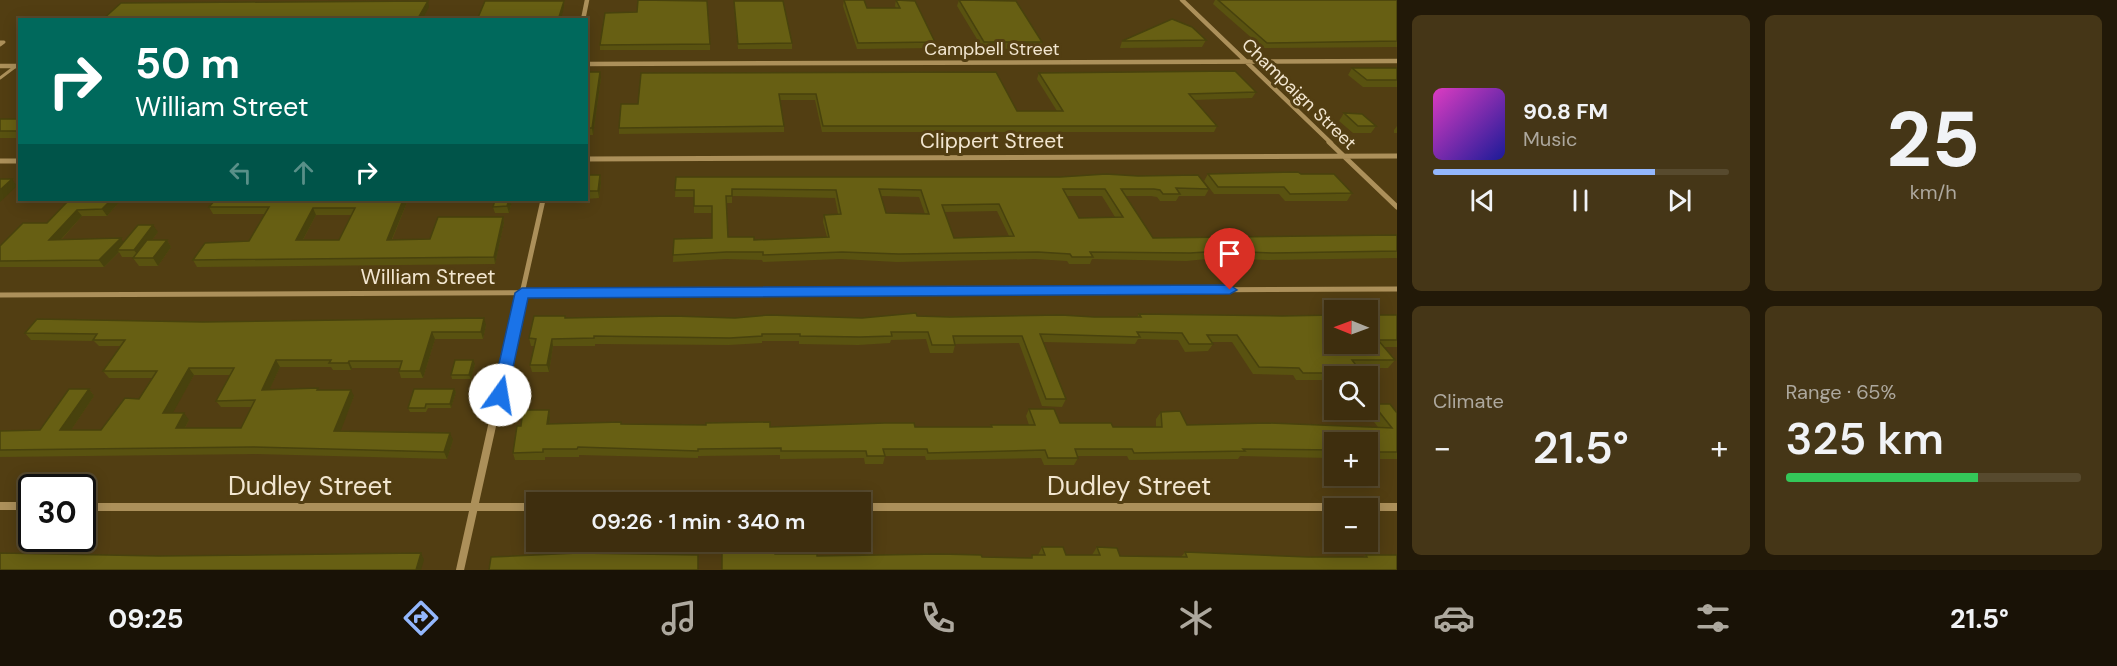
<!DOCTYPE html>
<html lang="en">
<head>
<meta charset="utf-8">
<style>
	body { margin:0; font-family:"DM Sans",sans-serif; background:#453617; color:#f1f3f6; height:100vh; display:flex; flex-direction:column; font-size:22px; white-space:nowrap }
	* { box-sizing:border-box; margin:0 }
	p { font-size:20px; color:#ada89e }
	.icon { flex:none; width:33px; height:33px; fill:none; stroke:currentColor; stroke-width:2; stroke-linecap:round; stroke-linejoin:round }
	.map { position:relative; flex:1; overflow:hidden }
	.details { display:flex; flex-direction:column; gap:15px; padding:15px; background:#221908; width:720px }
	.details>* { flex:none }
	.guide { position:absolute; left:18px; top:18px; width:570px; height:183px; border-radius:0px; box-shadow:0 3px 15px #0003,0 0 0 2px #574a2e; background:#00695c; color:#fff; overflow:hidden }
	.needle { width:39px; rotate:271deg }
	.tools { position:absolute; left:1324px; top:300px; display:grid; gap:12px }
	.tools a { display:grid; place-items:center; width:54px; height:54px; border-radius:0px; background:#3e2e0e; box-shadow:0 3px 15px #0003,0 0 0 2px #574a2e; font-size:30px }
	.speed { position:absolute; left:18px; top:474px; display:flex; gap:12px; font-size:30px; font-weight:700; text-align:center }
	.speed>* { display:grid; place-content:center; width:78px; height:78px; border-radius:50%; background:#3e2e0e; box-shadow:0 3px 15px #0003,0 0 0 2px #574a2e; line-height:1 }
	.speed .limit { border:3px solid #111; border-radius:9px; background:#fff; color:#111 }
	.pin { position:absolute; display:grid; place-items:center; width:51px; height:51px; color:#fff; margin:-62px -26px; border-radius:50% 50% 50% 0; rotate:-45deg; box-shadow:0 0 6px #0007 }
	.pin .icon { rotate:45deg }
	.me { position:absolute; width:66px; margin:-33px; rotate:13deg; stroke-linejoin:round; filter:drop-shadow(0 0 4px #0008) }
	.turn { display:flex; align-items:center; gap:21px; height:126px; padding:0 18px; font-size:27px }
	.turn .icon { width:78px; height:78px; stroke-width:2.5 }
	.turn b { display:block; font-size:42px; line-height:51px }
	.lanes { display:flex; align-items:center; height:57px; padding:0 18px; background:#0003; justify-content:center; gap:30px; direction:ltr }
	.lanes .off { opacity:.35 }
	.big { font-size:45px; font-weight:600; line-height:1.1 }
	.details .widget { flex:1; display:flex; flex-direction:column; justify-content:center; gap:9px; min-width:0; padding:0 21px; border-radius:9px; background:#453617 }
	.details .dial { align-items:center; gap:0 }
	.dial b { font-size:78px; line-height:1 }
	.song { display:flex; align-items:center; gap:18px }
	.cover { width:72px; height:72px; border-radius:9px; background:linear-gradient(135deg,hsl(310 70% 55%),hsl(240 70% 35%)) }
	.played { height:6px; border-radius:3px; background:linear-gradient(90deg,#93b7fd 75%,#574a2e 75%) }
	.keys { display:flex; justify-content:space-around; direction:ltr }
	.heat { display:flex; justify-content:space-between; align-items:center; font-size:33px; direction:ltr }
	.charge { height:9px; border-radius:4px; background:linear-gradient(90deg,#34c759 65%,#574a2e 0) }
	.details .tiles { flex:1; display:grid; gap:15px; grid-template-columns:repeat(2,1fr) }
	.trip { position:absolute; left:526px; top:492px; width:345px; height:60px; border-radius:0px; background:#3e2e0e; box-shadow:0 3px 15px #0003,0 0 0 2px #574a2e; font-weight:600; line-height:60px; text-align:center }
	.tab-bar { display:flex; height:96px; justify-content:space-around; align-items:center; background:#191206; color:#ada89e }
	.tab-bar .icon { width:42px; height:42px }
	.tab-bar .active { color:#93b7fd }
	.tab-bar b { font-size:27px; color:#f1f3f6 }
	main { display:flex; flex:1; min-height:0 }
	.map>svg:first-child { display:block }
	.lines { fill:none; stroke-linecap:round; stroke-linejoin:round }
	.lane { stroke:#ac905a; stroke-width:3 }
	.street-far2 { stroke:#ac905a; stroke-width:4.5 }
	.street-far1 { stroke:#ac905a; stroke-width:5 }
	.street { stroke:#ac905a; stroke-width:8 }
	.wall { fill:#595210; fill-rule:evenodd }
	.shaded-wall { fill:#48420d }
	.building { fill:#675f13; stroke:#48420d; stroke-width:1.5; fill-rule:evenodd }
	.route { fill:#1a73e8; stroke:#114b97; stroke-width:1.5 }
	.labels { text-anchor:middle; stroke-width:6; stroke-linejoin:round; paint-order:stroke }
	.far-street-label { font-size:18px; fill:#f2e6d0; stroke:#523e12 }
	.street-label { font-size:21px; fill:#f2e6d0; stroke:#523e12 }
	.near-street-label { font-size:26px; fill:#f2e6d0; stroke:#523e12 }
</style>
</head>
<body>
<main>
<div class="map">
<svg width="1397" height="570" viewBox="0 0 1397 570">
	<rect width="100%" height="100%" fill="#523e12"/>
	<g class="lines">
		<path class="lane" d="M0 42H4L0 45
			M0 78 16 66"/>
		<path class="street-far2" d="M1182 0 1331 143
			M583 20 587 0
			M586 64 1397 61
			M0 66H20"/>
		<path class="street-far1" d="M1329 142 1397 207
			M586 159 1397 156
			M0 161H20
			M0 295 1397 289
			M514 329 543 200"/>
		<path class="street" d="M0 506H32
			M82 507H537
			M861 507H1397
			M460 570 514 327"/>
	</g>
	<path class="wall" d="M844 0 867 8H896L895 6 896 0 935 42 934 48 857 49 843 6Z
		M959 0 1042 42 1040 48 983 49 957 6Z
		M1215 0H1397V47L1263 48 1213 4Z
		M734 1 792 43V49H738Z
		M1206 40 1202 47 1120 48 1122 41Z
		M710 44V50H600V45Z
		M1352 68H1397V87H1363L1348 75Z
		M641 73 1017 111H1057L1037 79 1039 73 1256 92 1252 98 1194 100 1217 126 1214 132H822L815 100H780L784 126V132L619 134V128L638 104Z
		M586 76 601 78 593 135H586Z
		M1344 113 1376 126 1371 133H1353L1339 121Z
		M0 119H20V138H0Z
		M1397 126V133H1394V130Z
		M1208 174H1301L1352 193 1347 201H1285L1279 194H1214L1204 181Z
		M586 175H600L601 183 599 198 586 199Z
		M676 177 1209 189 1205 196H1179L1176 201H1160L1157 197 1151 196H1126L1153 238 1397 235V258L1268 260 1217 258 1186 261 1092 259 1090 264H1069L1067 261 1035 259 897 262 841 259 763 262 762 260 726 259 673 262 674 239 712 238V213H694V197H675ZM732 196 835 198 838 214 824 215 823 222 827 237 754 240 728 237 726 203H732ZM881 196 919 197 925 214 886 213ZM1067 196H1102L1115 217 1079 218ZM997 211 1009 236 954 238 945 212Z
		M69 200H121L107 216H82L61 240 123 242 158 232 152 240H167L171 247 158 266H139L133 258 134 257H122L119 252 104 267H0V246L47 223Z
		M408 200 392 240 430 239 503 217 504 223 495 264 197 267 193 260 249 241 265 214H213L209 207ZM316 215H352L339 240H303Z
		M512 200 509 213H495L493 207Z
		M1139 314 1282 316 1397 315V347H1384L1395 360 1388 368H1358L1362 373 1359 376H1335V380H1296L1293 375 1253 374 1232 342H1212L1213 344 1208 351 1185 352 1178 340 1138 339 1135 344 1043 342 1066 399 1062 407 1042 406 1019 343 955 344V345L953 353H930L926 339 891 340 890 343 858 345 799 344V341H762V343L729 345 595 344V346H553L549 372H532L530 365 534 346H531L529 338 565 316 566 318H862L917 316 1137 317Z
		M486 325 483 339H435L423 378H401L399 371 400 368H352L351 370H333L331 367H280L269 390H319L354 396 340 431 453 440 447 459 256 454 0 457V431L40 430 89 389 94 396 71 430H101L139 399 153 378H109L103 371 121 346H99L94 341 31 340 25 333ZM194 375H230L216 401 221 407H252L241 428H185L189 420 172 413Z
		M475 364 471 379H452L451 375Z
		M454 389 456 392 451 408H428L426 412H410L408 408Z
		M1373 404 1397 413V459H1368V442H1335V460H1332L1331 458 1240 456 1238 459 1129 460 1127 456H1078V458L1074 465H1044L1041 458 926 460 925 456H885L883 464H865L864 458 780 459V455L698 456V458L579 455V457H545V460H515L513 453 521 426 549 410 550 418V424L770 427H990L991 425H1029L1026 416 1029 409 1060 423 1113 427H1156V419L1161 412 1187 425 1378 427 1366 412Z
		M1042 547 1066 555H1092L1097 547 1120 556 1181 557 1185 552 1308 557H1363L1366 555 1397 570H721L775 554 817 556 1030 558 1032 555H1038Z"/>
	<path class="shaded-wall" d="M428 1 429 7 422 20H417Z
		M564 1V7L561 20H559V17Z
		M600 72 601 78 593 135 592 128Z
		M600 175 601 183 599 198 598 191Z
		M12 179 17 186 0 202V190Z
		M111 200H121L107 216 102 209Z
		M403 200H408L389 246 387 240Z
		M509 200H512L509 213 507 206Z
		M313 208 316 215 299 247 296 240Z
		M77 210 82 216 54 247 49 240Z
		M503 217 504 223 495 264 494 257Z
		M153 225 158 232 139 257 134 250Z
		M121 238 125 245 117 250 119 252 104 267 99 260Z
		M167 240 171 247 158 266 153 258Z
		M484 318 486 325 483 339 481 332Z
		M432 332 435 339 423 378 420 371Z
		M552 339 553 346 549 372 547 365Z
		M276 360 280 367 266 397 262 390Z
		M473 360 475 364 471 379 469 375Z
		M349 361 352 368 351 370 348 363Z
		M189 368 194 375 169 420 163 413Z
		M89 389 94 396 67 436 60 430Z
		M454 389 456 392 451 408 450 404Z
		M351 390 354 396 338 438 334 431Z
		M549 410 550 418 549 432 547 424Z
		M184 413 189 420 181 435 176 428Z
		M450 433 453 440 447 459 444 452Z
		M421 553 424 560 421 570H416Z"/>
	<path class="building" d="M638 0 707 1 710 44 600 45 605 13 637 12Z
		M844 0H864L867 8H900L896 0 915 1 935 42 858 43Z
		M959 0 1016 1 1042 42H984Z
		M1218 0H1397V41L1267 43Z
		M428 1 417 20H102L121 3Z
		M485 1H564L559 17H554L553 20H477Z
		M734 1H783L792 43 738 44Z
		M1172 19 1192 27 1206 40 1122 41Z
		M1352 68H1397V80H1367Z
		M1235 71 1256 92 1189 94 1217 126H823L816 94H779L784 126 619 128 621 104H638L641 73 996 72 1017 111H1063L1039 73Z
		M587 72H600L592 128H586Z
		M1344 113 1362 114 1376 126H1358Z
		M0 119H20V131H0Z
		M1298 172 1301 174H1334L1352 193 1290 194 1284 187H1218L1208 174Z
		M1106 174 1138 176 1198 175 1209 189 1176 188 1180 194H1163L1160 190 1154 189H1121L1153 238 1397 235V251L1273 253 1222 251 1190 253 1090 252 1093 257H1072L1070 254 1038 252 899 254 842 252 763 255V252H726L673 255 674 239 712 238V206H694V190H675L676 177H1060ZM732 189 836 190 841 214 824 215 829 237 754 240V237H728L726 196H732ZM879 189 921 190 929 214 886 213ZM1063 189H1105L1123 217 1079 218ZM999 204 1014 236 954 238 942 205Z
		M586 175H600L598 191H586Z
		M0 179H12L0 190Z
		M69 200H111L102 209 77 210 49 240 121 238 99 260 0 261V246L23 223H47Z
		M215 200H403L387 240 430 239 438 217H503L494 257 193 260 205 243 249 241 269 207H209ZM313 208H355L339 240H296Z
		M495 200H509L507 206 493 207Z
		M138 225H153L134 250H117Z
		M147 240H167L153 258H133Z
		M916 313 917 316 950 317 1061 315 1094 317H1141L1139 314 1282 316 1335 315V344H1368V315H1397V340H1378L1395 360H1352L1362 373H1303L1299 368 1259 367 1237 335H1207L1213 344H1189L1182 333 1137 332 1140 337 1040 334 1066 399H1046L1022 336H953L955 345H932L928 332H891L892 336 860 337 800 336V334H762V336L730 338 594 336V338L552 339 547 365H530L536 339 529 338 534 316H565V318L673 316 735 318 769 315 862 318Z
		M484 318 481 332H432L420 371H399L402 361H349L348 363H329L331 360H276L262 390 318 388 317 390H351L334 431 450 433 444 452 252 447 0 450V431L40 430 69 389H89L60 430H101L125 398 139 399 157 371H103L125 340H93L97 334 25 333 37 319 203 322ZM189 368H234L216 401 255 400 241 428H176L184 413H163Z
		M455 360H473L469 375H451Z
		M414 389H454L450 404H426L425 408H408Z
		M1373 404H1390L1397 413V452H1368V442H1335V450L1243 449 1245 451 1134 453 1132 449H1075L1078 458H1048L1045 450 928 453 927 449H883L885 456H867L866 451H781V448L698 449V451L578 447 577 449H543V452L513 453 517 426H521L523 410H549L547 424 621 422V424L706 425V423L770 422V427L885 423H914L915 427H992L991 425H1035L1029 409H1054L1060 423H1111L1113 427H1162L1161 412 1180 411 1187 425 1268 423 1392 428Z
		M1042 547H1063L1066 555H1100L1097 547 1117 548 1120 556 1187 557 1185 552 1308 557H1367L1366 555H1397V570H722V553L775 552V554H817V556L940 554 981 555 982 557 1032 558V555H1045Z
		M0 553 159 556 421 553 416 570H0Z
		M578 553 698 555V570H489L491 557Z"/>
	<path class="route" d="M1230 285 1237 290 1230 294 528 298 507 395 505 399 500 401 494 399 492 395 515 293 522 288Z"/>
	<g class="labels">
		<g class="far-street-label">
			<text x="992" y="55">Campbell Street</text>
			<text transform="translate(1299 94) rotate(44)" y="6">Champaign Street</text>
		</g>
		<g class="street-label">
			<text x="992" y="148">Clippert Street</text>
			<text x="428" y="284">William Street</text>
		</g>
		<g class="near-street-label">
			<text x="310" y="495">Dudley Street</text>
			<text x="1129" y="495">Dudley Street</text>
		</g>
	</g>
</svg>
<div class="tools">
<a><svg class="needle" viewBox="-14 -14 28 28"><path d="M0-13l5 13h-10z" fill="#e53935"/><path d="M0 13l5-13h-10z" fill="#ada89e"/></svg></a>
<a><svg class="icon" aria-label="search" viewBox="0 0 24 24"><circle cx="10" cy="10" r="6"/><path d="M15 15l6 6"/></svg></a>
<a>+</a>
<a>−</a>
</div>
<div class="speed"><div class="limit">30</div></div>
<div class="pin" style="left:1230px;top:290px;background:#d93025"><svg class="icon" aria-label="arrive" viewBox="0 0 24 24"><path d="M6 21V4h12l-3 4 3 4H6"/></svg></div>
<svg class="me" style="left:500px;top:395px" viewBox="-20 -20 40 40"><circle r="19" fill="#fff"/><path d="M0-13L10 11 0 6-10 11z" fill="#1a73e8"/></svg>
<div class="trip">09:26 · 1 min · 340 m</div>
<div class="guide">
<div class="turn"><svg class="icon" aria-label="right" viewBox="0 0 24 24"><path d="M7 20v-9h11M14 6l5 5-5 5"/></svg><div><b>50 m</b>William Street</div></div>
<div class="lanes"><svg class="icon off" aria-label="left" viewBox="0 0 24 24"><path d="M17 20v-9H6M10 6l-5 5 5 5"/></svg><svg class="icon off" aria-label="ahead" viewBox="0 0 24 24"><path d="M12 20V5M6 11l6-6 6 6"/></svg><svg class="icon" aria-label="right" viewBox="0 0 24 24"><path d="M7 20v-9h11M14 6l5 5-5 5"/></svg></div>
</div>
</div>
<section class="details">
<div class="tiles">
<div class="widget">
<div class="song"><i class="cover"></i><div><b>90.8 FM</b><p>Music</p></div></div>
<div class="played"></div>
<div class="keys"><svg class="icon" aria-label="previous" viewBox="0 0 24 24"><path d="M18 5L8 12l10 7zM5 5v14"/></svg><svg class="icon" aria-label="pause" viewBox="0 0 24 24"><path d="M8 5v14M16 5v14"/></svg><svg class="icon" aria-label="next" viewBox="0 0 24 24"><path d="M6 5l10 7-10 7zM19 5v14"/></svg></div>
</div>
<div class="widget dial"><b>25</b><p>km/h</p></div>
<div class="widget"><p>Climate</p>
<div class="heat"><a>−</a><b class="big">21.5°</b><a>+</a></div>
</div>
<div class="widget"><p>Range · 65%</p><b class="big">325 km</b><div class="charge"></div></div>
</div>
</section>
</main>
<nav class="tab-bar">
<b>09:25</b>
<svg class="icon active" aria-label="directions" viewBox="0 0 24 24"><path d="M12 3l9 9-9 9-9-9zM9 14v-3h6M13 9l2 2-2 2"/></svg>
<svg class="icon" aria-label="music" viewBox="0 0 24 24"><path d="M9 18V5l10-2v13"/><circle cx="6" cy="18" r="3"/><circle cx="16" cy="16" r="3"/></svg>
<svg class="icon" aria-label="phone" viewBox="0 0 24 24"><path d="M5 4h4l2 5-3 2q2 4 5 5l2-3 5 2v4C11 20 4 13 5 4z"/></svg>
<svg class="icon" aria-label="climate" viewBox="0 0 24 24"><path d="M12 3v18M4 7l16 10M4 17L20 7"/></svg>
<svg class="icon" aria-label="car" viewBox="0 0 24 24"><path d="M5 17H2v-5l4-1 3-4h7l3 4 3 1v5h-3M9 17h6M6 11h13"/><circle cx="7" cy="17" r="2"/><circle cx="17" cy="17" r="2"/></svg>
<svg class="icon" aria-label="filters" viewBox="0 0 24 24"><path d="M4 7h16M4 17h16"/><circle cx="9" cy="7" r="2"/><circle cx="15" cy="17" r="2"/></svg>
<b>21.5°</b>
</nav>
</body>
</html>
